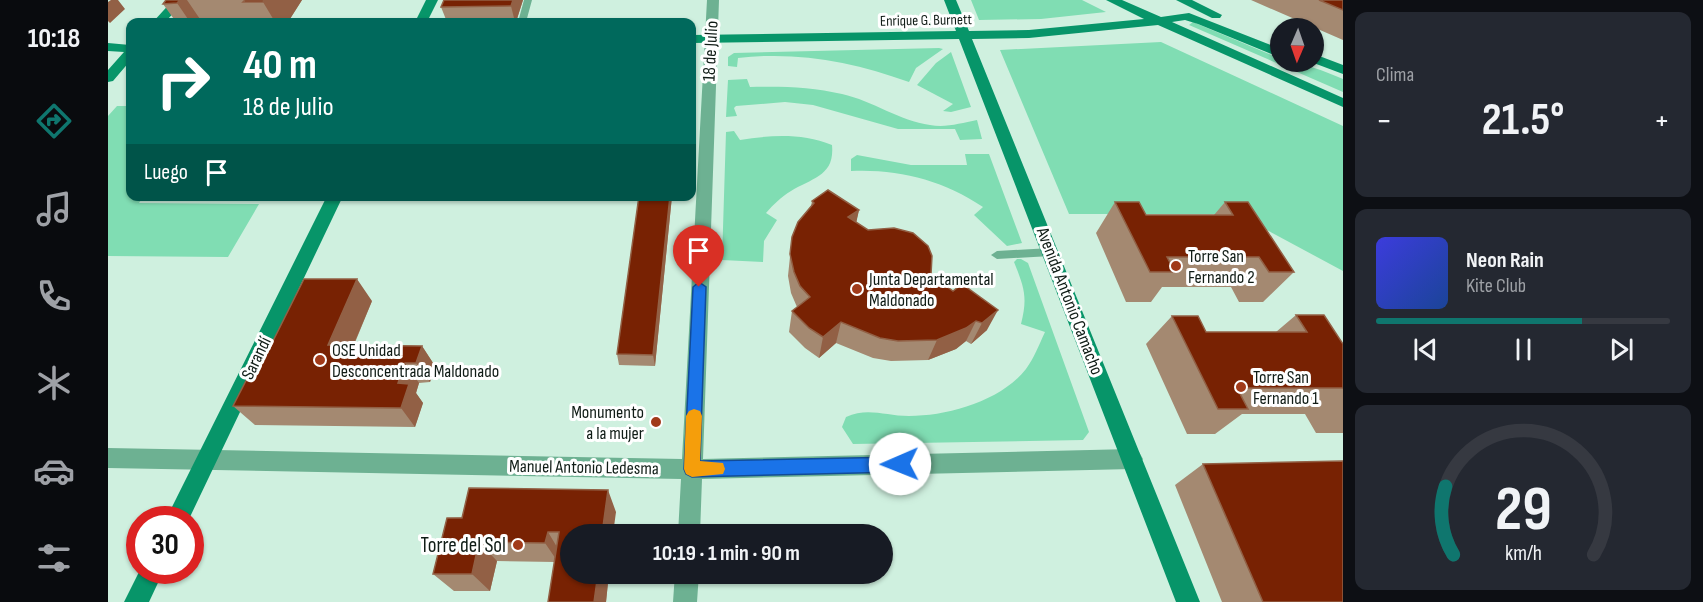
<!DOCTYPE html>
<html lang="es">
<head>
<meta charset="utf-8">
<style>
	body { margin:0; font-family:"Sofia Sans Condensed",sans-serif; background:#242831; color:#f1f3f6; height:100vh; display:flex; flex-direction:column; font-size:22px; white-space:nowrap }
	* { box-sizing:border-box; margin:0 }
	p { font-size:20px; color:#9ea1a6 }
	.icon { flex:none; width:33px; height:33px; fill:none; stroke:currentColor; stroke-width:2; stroke-linecap:round; stroke-linejoin:round }
	.map { position:relative; flex:1; overflow:hidden }
	.details { display:flex; flex-direction:column; gap:12px; padding:12px; background:#0d0f14; width:360px }
	.details>* { flex:none }
	.hud { position:absolute; left:18px; top:18px; width:570px; height:183px; border-radius:12px; box-shadow:0 2px 4px #0004; background:#00695c; color:#fff; overflow:hidden }
	.needle { width:39px; rotate:182deg }
	.tools { position:absolute; left:1162px; top:18px; display:grid; gap:12px }
	.tools a { display:grid; place-items:center; width:54px; height:54px; border-radius:50%; background:#171b24; box-shadow:0 2px 4px #0004; font-size:30px }
	.speed { position:absolute; left:18px; top:506px; display:flex; gap:12px; font-size:30px; font-weight:700; text-align:center }
	.speed>* { display:grid; place-content:center; width:78px; height:78px; border-radius:50%; background:#171b24; box-shadow:0 2px 4px #0004; line-height:1 }
	.speed .limit { border:9px solid #d22; background:#fff; color:#111 }
	.pin { position:absolute; display:grid; place-items:center; width:51px; height:51px; color:#fff; margin:-62px -26px; border-radius:50% 50% 50% 0; rotate:-45deg; box-shadow:0 0 6px #0007 }
	.pin .icon { rotate:45deg }
	.me { position:absolute; width:66px; margin:-33px; rotate:269deg; stroke-linejoin:round; filter:drop-shadow(0 0 4px #0008) }
	.turn { display:flex; align-items:center; gap:21px; height:126px; padding:0 18px; font-size:27px }
	.turn .icon { width:78px; height:78px; stroke-width:2.5 }
	.turn b { display:block; font-size:42px; line-height:51px }
	.then { display:flex; align-items:center; height:57px; padding:0 18px; background:#0003; gap:12px; font-size:22px }
	.big { font-size:45px; font-weight:700; line-height:1.1 }
	.details .card { flex:1; display:flex; flex-direction:column; justify-content:center; gap:9px; min-width:0; padding:0 21px; border-radius:12px; background:#242831 }
	.details .dial { align-items:center; gap:0 }
	.dial svg { height:156px; overflow:visible; fill:none; stroke:#363941; stroke-width:7; stroke-linecap:round; text-anchor:middle }
	.dial text { fill:#f1f3f6; stroke:none }
	.song { display:flex; align-items:center; gap:18px }
	.cover { width:72px; height:72px; border-radius:9px; background:linear-gradient(135deg,hsl(240 70% 55%),hsl(220 70% 35%)) }
	.played { height:6px; border-radius:3px; background:linear-gradient(90deg,#0f766e 70%,#363941 70%) }
	.keys { display:flex; justify-content:space-around; direction:ltr }
	.heat { display:flex; justify-content:space-between; align-items:center; font-size:33px; direction:ltr }
	.trip { position:absolute; left:452px; top:524px; width:333px; height:60px; border-radius:30px; background:#171b24; box-shadow:0 2px 4px #0004; font-weight:700; line-height:60px; text-align:center }
	main { display:flex; flex:1; min-height:0 }
	.tabs { display:flex; flex-direction:column; width:108px; justify-content:space-around; align-items:center; background:#090b0e; color:#9ea1a6 }
	.tabs .icon { width:42px; height:42px }
	.tabs .on { color:#0f766e }
	.tabs b { font-size:27px; color:#f1f3f6 }
	.map>svg:first-child { display:block }
	.green { fill:#80ddb3 }
	.lines { fill:none; stroke-linecap:round; stroke-linejoin:round }
	.lane { fill:#6db192; fill-rule:evenodd }
	.street { fill:#6db192; fill-rule:evenodd }
	.secondary { fill:#079569; fill-rule:evenodd }
	.wall { fill:#a48971 }
	.shaded-wall { fill:#926045 }
	.building { fill:#782203; stroke:#926045; stroke-width:1.5 }
	.route { fill:#1a73e8; stroke:#114b97; stroke-width:1.5 }
	.slow { fill:#f59e0b }
	.poi-dot { fill:#a13a19; stroke:#fff; stroke-width:2 }
	.labels { text-anchor:middle; stroke-width:6; stroke-linejoin:round; paint-order:stroke }
	.far-street-label { font-size:15px; fill:#101c16; stroke:#fff }
	.street-label { font-size:18px; fill:#101c16; stroke:#fff }
	.poi-label { font-size:18px; fill:#101c16; stroke:#fff; text-anchor:start }
	.near-poi-label { font-size:21px; fill:#101c16; stroke:#fff; text-anchor:end }
</style>
</head>
<body>
<main>
<nav class="tabs">
<b>10:18</b>
<svg class="icon on" aria-label="directions" viewBox="0 0 24 24"><path d="M12 3l9 9-9 9-9-9zM9 14v-3h6M13 9l2 2-2 2"/></svg>
<svg class="icon" aria-label="music" viewBox="0 0 24 24"><path d="M9 18V5l10-2v13"/><circle cx="6" cy="18" r="3"/><circle cx="16" cy="16" r="3"/></svg>
<svg class="icon" aria-label="phone" viewBox="0 0 24 24"><path d="M5 4h4l2 5-3 2q2 4 5 5l2-3 5 2v4C11 20 4 13 5 4z"/></svg>
<svg class="icon" aria-label="climate" viewBox="0 0 24 24"><path d="M12 3v18M4 7l16 10M4 17L20 7"/></svg>
<svg class="icon" aria-label="car" viewBox="0 0 24 24"><path d="M5 17H2v-5l4-1 3-4h7l3 4 3 1v5h-3M9 17h6M6 11h13"/><circle cx="7" cy="17" r="2"/><circle cx="17" cy="17" r="2"/></svg>
<svg class="icon" aria-label="filters" viewBox="0 0 24 24"><path d="M4 7h16M4 17h16"/><circle cx="9" cy="7" r="2"/><circle cx="15" cy="17" r="2"/></svg>
</nav>
<div class="map">
<svg width="1235" height="602" viewBox="0 0 1235 602">
	<rect width="100%" height="100%" fill="#cff0df"/>
	<path class="green" d="M863 0H974L998 12 933 19 871 20Z
		M1085 22 1173 59V62C1194 62 1216 71 1235 79V92L1081 25Z
		M1053 42 1235 126V271L1129 214H961L892 50Z
		M831 48 835 49 808 68 801 82C746 62 689 51 630 58L629 67 620 66V57L626 53Z
		M843 52 863 107 843 112 835 111 845 104 809 85 828 63Z
		M639 79 642 87C673 86 704 87 734 94 765 101 792 121 822 125 838 128 853 123 869 120L874 139 852 140 847 129H790L705 105 677 102 628 106 626 108 629 116 618 117 620 80Z
		M9 106H22V196L35 197 31 203 151 204 120 257 0 256V116Z
		M626 131 632 140C663 135 694 133 724 145 727 176 704 178 683 191 673 197 666 204 658 213L669 220 656 241 655 262 614 260 618 132Z
		M857 154H881L914 243 899 246 866 215 875 207C834 180 792 169 743 171V159L749 155 803 165H859Z
		M909 259H913L920 263 981 432 975 440 745 444 734 427 738 417C760 407 777 416 801 416 840 416 893 401 918 369 926 358 931 345 937 332L913 324C920 297 916 287 906 262Z"/>
	<g class="lines">
		<path class="lane" d="M416 0H424L418 22H410Z
			M943 248 949 252 943 256 889 259 883 255 889 251Z"/>
		<path class="street" d="M599 0H611L595 459 1024 449 1031 452 1035 459 1031 466 1024 469 594 479 592 534H570L573 479 0 468V448L574 459Z
			M567 573H591L589 602H565Z"/>
		<path class="secondary" d="M65 0H78L57 22H45Z
			M318 0H330L319 22H307Z
			M836 0H848L861 31 921 30 1036 19 998 0H1014L1053 17 1081 13 1173 49V58L1090 24 1077 20 1064 22 1235 98V107L1050 25 921 38 864 39 1092 602H1068L851 39 584 43V35L848 31Z
			M1068 0H1084L1114 15 1112 18H1104Z
			M0 43 22 45V61L5 81 0 82V70L16 52 0 51Z
			M1206 54 1235 65V74L1203 62H1206Z
			M219 196H235L81 519H58Z
			M32 570H56L41 602H16Z"/>
	</g>
	<path class="wall" d="M58 0H194L180 22H68L55 4Z
		M336 0H415L408 22H339L333 7Z
		M1143 0H1235V40Z
		M531 196H564L547 366 511 365 509 354Z
		M704 201 751 210 748 222 845 291 854 284 879 330 863 344 858 341 848 349 820 360 783 361 765 358 728 343 711 358 697 348 681 332 684 311 689 307 683 293 680 276 684 237 703 206Z
		M1007 202 1038 215H1106L1117 202 1186 272 1155 302H1131L1123 287H1054L1043 302H1018L988 233Z
		M264 301 246 345 314 346 327 366 322 382 311 383 308 393 315 403 307 427 147 425 125 406Z
		M1188 315 1235 388V433H1208L1197 414H1134L1107 434H1079L1038 344 1064 316 1098 332H1168Z
		M1095 464 1235 602H1114L1067 485Z
		M508 512 462 573H501L498 602 447 562 389 561 382 591H346L325 574 339 518Z"/>
	<path class="shaded-wall" d="M3 0H10L17 9 2 23 0 21V2Z
		M72 0H79L94 22H82L69 3Z
		M156 0H194L180 22H167L155 2Z
		M405 0H415L408 22H407L403 6Z
		M562 196H564L547 366 545 355Z
		M751 210 746 233 740 217Z
		M249 279 264 301 237 365 220 345Z
		M890 310 879 330 863 344 874 323Z
		M868 321 858 341 848 349 820 360 829 340Z
		M733 322 728 343 711 358 715 337Z
		M314 346 327 366 322 382 308 363Z
		M297 363 311 383 308 393 315 403 307 427 293 408 290 383Z
		M500 490 508 512 505 534H494Z
		M440 532 452 552 450 562 437 543Z
		M371 542 389 561 382 591 364 574Z
		M490 573H501L498 602H486Z"/>
	<path class="building" d="M58 0H72L69 3 55 4Z
		M137 0H156L155 2H135Z
		M336 0H405L403 6 333 7Z
		M1211 0H1235V10Z
		M720 190 751 210 740 217 760 230 786 228 805 233 820 246 824 256 823 275 845 291 854 284 890 310 874 323 868 321 858 328 829 340 790 341 772 338 733 322 715 337 701 328 684 311 702 297 692 286 686 272 682 254 684 237 690 222 706 203 704 201Z
		M531 196H562L545 355 509 354Z
		M1007 202H1031L1038 215H1125L1117 202H1140L1186 272H1161L1151 257H1059L1067 272H1042Z
		M196 279H249L220 345 314 346 308 363H297L290 383 301 384 293 408 125 406 142 373H149Z
		M1188 315H1216L1235 344V388H1129L1140 409H1110L1064 316H1090L1098 332H1199Z
		M1235 461V602H1155L1095 464Z
		M361 488 500 490 494 534H462V573H490L486 602H440L451 532H440L437 543 371 542 364 574H325L339 518H354Z"/>
	<path class="route" d="M591 282 598 287 592 461 792 457 798 459 800 464 798 470 792 472 584 477 578 474 576 469 585 287Z"/>
	<path class="slow" d="M586 409 592 411 594 416 592 461 615 463 617 469 615 474 584 477 578 474 576 469 578 416 581 411Z"/>
	<g class="poi-dot">
		<circle cx="1068" cy="266" r="6"/>
		<circle cx="749" cy="289" r="6"/>
		<circle cx="212" cy="360" r="6"/>
		<circle cx="1133" cy="387" r="6"/>
		<circle cx="548" cy="422" r="6"/>
		<circle cx="410" cy="545" r="6"/>
	</g>
	<g class="labels">
		<g class="far-street-label">
			<text transform="translate(818 20) rotate(-1)" y="5">Enrique G. Burnett</text>
		</g>
		<g class="street-label">
			<text transform="translate(602 51) rotate(-87)" y="6">18 de Julio</text>
			<text transform="translate(962 301) rotate(69)" y="6">Avenida Antonio Camacho</text>
			<text transform="translate(148 358) rotate(-64)" y="6">Sarandí</text>
			<text transform="translate(476 467) rotate(1)" y="6">Manuel Antonio Ledesma</text>
		</g>
		<g class="poi-label">
			<text x="1080" y="262">Torre San<tspan x="1080" dy="21">Fernando 2</tspan></text>
			<text x="761" y="285">Junta Departamental<tspan x="761" dy="21">Maldonado</tspan></text>
			<text x="224" y="356">OSE Unidad<tspan x="224" dy="21">Desconcentrada Maldonado</tspan></text>
			<text x="1145" y="383">Torre San<tspan x="1145" dy="21">Fernando 1</tspan></text>
			<text x="536" y="418" text-anchor="end">Monumento<tspan x="536" dy="21">a la mujer</tspan></text>
		</g>
		<g class="near-poi-label">
			<text x="398" y="552">Torre del Sol</text>
		</g>
	</g>
</svg>
<div class="tools">
<a><svg class="needle" viewBox="-14 -14 28 28"><path d="M0-13l5 13h-10z" fill="#e53935"/><path d="M0 13l5-13h-10z" fill="#9ea1a6"/></svg></a>
</div>
<div class="speed"><div class="limit">30</div></div>
<div class="pin" style="left:591px;top:287px;background:#d93025"><svg class="icon" aria-label="arrive" viewBox="0 0 24 24"><path d="M6 21V4h12l-3 4 3 4H6"/></svg></div>
<svg class="me" style="left:792px;top:464px" viewBox="-20 -20 40 40"><circle r="19" fill="#fff"/><path d="M0-13L10 11 0 6-10 11z" fill="#1a73e8"/></svg>
<div class="trip">10:19 · 1 min · 90 m</div>
<div class="hud">
<div class="turn"><svg class="icon" aria-label="right" viewBox="0 0 24 24"><path d="M7 20v-9h11M14 6l5 5-5 5"/></svg><div><b>40 m</b>18 de Julio</div></div>
<div class="then">Luego<svg class="icon" aria-label="arrive" viewBox="0 0 24 24"><path d="M6 21V4h12l-3 4 3 4H6"/></svg></div>
</div>
</div>
<section class="details">
<div class="card"><p>Clima</p>
<div class="heat"><a>−</a><b class="big">21.5°</b><a>+</a></div>
</div>
<div class="card">
<div class="song"><i class="cover"></i><div><b>Neon Rain</b><p>Kite Club</p></div></div>
<div class="played"></div>
<div class="keys"><svg class="icon" aria-label="previous" viewBox="0 0 24 24"><path d="M18 5L8 12l10 7zM5 5v14"/></svg><svg class="icon" aria-label="pause" viewBox="0 0 24 24"><path d="M8 5v14M16 5v14"/></svg><svg class="icon" aria-label="next" viewBox="0 0 24 24"><path d="M6 5l10 7-10 7zM19 5v14"/></svg></div>
</div>
<div class="card dial"><svg viewBox="0 0 100 80">
<path d="M14 69A42 42 0 1 1 86 69"/>
<path d="M14 69A42 42 0 0 1 10 34" stroke="#0f766e"/>
<text x="50" y="56" font-size="32" font-weight="700">29</text>
<text x="50" y="72" font-size="11">km/h</text>
</svg></div>
</section>
</main>
</body>
</html>
